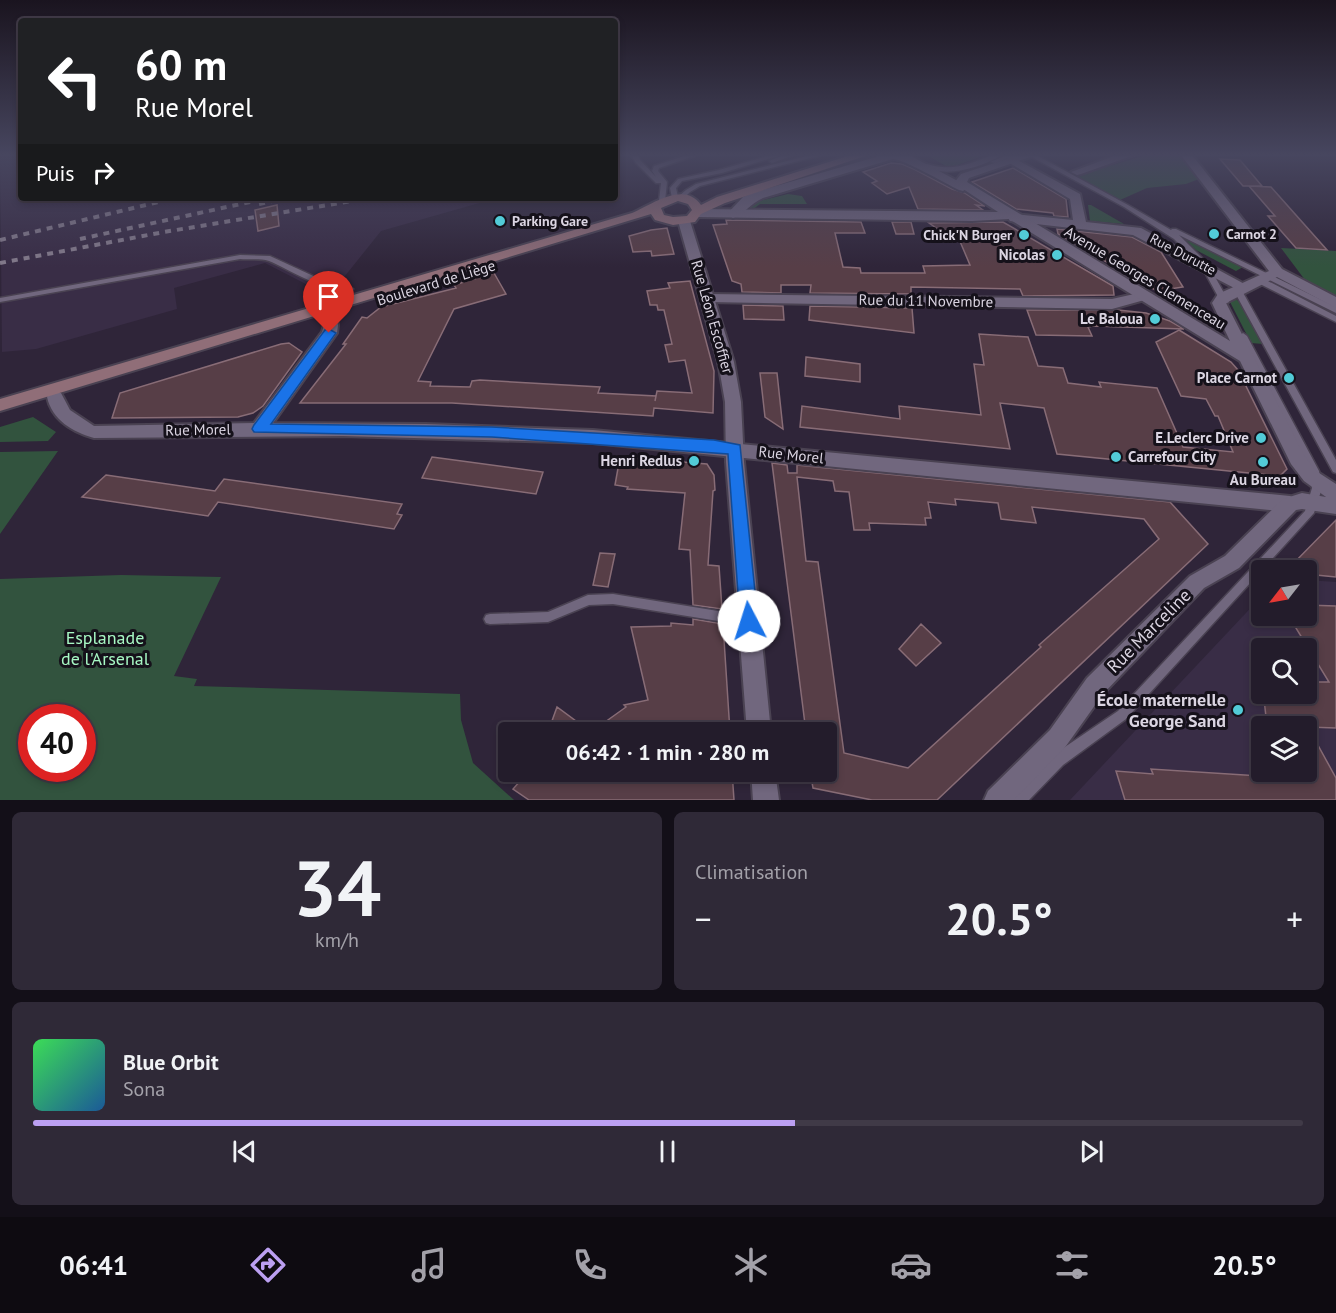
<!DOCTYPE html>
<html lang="fr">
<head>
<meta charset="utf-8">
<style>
	body { margin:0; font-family:"PT Sans",sans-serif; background:#2f2937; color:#f1f3f6; height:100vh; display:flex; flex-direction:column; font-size:22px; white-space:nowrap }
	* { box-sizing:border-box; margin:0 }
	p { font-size:20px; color:#a3a1a9 }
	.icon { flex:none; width:33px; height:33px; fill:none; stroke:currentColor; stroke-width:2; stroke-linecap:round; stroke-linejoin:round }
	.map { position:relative; height:800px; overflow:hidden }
	.drawer { display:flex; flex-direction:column; gap:12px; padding:12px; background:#130f18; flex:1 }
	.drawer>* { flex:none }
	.guide { position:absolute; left:18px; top:18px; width:600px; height:183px; border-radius:6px; box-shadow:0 3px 9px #0003,0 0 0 2px #403a47; background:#202124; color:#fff; overflow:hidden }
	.needle { width:39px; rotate:239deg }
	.tools { position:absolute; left:1251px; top:560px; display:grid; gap:12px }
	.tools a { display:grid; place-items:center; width:66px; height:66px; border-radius:6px; background:#231c2b; box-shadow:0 3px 9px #0003,0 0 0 2px #403a47; font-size:30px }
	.speed { position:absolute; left:18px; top:704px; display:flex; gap:12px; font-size:30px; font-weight:700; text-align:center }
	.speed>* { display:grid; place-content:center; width:78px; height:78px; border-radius:50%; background:#231c2b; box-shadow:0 3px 9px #0003,0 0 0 2px #403a47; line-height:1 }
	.speed .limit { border:9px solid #d22; background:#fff; color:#111 }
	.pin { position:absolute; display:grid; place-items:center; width:51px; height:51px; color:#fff; margin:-62px -26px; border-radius:50% 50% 50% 0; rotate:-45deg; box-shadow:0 0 6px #0007 }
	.pin .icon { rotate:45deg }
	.me { position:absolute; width:66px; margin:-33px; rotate:355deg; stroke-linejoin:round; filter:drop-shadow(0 0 4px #0008) }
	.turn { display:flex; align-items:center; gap:21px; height:126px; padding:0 18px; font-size:27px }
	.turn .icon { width:78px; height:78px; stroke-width:2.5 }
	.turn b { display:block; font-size:42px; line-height:51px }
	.then { display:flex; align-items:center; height:57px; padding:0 18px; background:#0003; gap:12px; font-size:22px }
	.big { font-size:45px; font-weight:600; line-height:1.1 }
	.drawer .tile { flex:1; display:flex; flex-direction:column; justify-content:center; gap:9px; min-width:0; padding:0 21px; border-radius:9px; background:#2f2937 }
	.drawer .dial { align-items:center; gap:0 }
	.dial b { font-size:78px; line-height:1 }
	.song { display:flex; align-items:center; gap:18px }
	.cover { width:72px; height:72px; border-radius:9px; background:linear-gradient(135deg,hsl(130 70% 55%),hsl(210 70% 35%)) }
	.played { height:6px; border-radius:3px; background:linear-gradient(90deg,#bca0f2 60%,#403a47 60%) }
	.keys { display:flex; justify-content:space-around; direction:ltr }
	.heat { display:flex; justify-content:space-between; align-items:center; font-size:33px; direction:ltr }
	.drawer .tiles { flex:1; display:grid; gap:12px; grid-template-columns:1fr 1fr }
	.tile:last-child { grid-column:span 2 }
	.trip { position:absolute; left:498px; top:722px; width:339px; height:60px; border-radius:6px; background:#231c2b; box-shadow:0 3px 9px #0003,0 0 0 2px #403a47; font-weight:600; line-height:60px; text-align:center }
	.dock { display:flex; height:96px; justify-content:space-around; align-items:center; background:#0e0b11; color:#a3a1a9 }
	.dock .icon { width:42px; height:42px }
	.dock .active { color:#bca0f2 }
	.dock b { font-size:27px; color:#f1f3f6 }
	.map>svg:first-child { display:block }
	.built { fill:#392d46; fill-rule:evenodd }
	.green { fill:#32533e; fill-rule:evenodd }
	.building { fill:#573e47; stroke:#886c76; stroke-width:1.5; fill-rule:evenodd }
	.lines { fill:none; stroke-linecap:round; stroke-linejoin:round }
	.service-casing { stroke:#4a4252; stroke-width:3 }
	.minor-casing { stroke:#4a4252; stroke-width:4 }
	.tertiary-casing { stroke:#4a4252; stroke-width:4 }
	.secondary-casing { stroke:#4a4252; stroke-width:4 }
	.service { fill:#71677e; fill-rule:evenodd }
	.minor { fill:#71677e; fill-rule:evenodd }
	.tertiary { fill:#71677e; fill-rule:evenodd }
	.secondary { fill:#906e78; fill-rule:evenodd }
	.rail { stroke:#837a8b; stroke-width:4; stroke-dasharray:6 6; stroke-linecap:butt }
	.route { fill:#1a73e8; stroke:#114b97; stroke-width:1.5 }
	.poi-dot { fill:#52cbd7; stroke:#15111a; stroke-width:2 }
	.labels { text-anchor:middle; stroke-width:6; stroke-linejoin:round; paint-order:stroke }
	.far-poi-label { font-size:14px; font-weight:bold; fill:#dbd5e2; stroke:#15111a; text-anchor:start }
	.far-street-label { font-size:14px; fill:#dbd5e2; stroke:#15111a }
	.poi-label { font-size:15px; font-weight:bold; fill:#dbd5e2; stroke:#15111a; text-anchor:end }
	.street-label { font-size:15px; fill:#dbd5e2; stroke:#15111a }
	.near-street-label { font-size:18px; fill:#dbd5e2; stroke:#15111a }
	.near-park-label { font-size:18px; fill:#a7f8c4; stroke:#15111a }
	.near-poi-label { font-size:18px; font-weight:bold; fill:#dbd5e2; stroke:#15111a; text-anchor:end }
</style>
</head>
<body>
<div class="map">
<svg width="1336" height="800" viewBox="0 0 1336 800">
	<rect width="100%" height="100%" fill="#2f2539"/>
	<path class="built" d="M0 155H21V198H497L381 231 329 296 265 263 174 288 177 309 36 349 2 352Z
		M1307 580 1336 582V800H1070L1261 597 1262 615H1306ZM1262 648H1306V693H1262ZM1262 726H1306V771H1262Z"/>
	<path class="green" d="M927 155H986L949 168Z
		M1146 155H1180L1199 179 1186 184 1147 188 1120 200 1075 176Z
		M788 194 802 196 807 204H760L752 210 749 209 755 202Z
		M1088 205H1091L1124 224 1090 221Z
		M1172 232 1243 267 1236 271 1196 250Z
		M1281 248 1336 251V297L1305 280Z
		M1228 298H1234L1240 302 1263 344 1251 343Z
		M33 417 56 432 48 441 0 442V427Z
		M58 451 0 534V452Z
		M121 575 221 577 174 676 197 679 194 686 460 694 461 720 473 763 514 800H0V579ZM32 717H82V768H32Z"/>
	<path class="building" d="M1220 159 1240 160 1262 186H1243Z
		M891 163 902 164 914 169 952 189 965 193 985 206 976 205 983 210 918 209 909 187 887 194 872 183 877 181 863 172Z
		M1013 168 1066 199 1068 217 1054 216 1053 213 1016 209 972 182Z
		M1249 186 1271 187 1327 250 1296 248 1268 216H1275Z
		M277 205 279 226 258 231 255 210Z
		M726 220 861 222 865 233H835L843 267 860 268 861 273H925L923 266 970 265 956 232H942L929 223 1003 222 1113 286 1114 295 1023 296 1020 289 911 287V294L810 293 811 285H781V293L742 292 741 284 732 281 713 225 727 224Z
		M892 222H911L914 234H896Z
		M667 228 674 254 652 256 651 251 633 252 629 236 651 230Z
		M1057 229 1132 237 1161 252 1183 287 1157 291 1058 234Z
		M494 273 506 294 454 309 418 381 431 382 430 386 470 387 472 381 480 380 600 387 598 393 656 396 655 401 657 391 692 393 685 360 669 362 665 345 672 344 664 310H658L657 305H650L647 291 670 288 668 283 690 281 714 371 713 413 654 408 653 416 452 403H300L346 344H343L362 317 367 318 381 307 456 288 454 285Z
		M743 305 783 306 784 320 744 319Z
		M810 306 912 308 914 333 809 320Z
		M1027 310H1118L1146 313 1170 321 1184 329 1093 326 1088 327 1092 336 1036 335Z
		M1179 330 1231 362 1238 370 1287 469 1280 476 1057 454 1044 408 1000 403 1010 449 800 427 802 406 900 419 899 406 981 415 974 364 984 365 979 334 1028 337 1038 366 1063 368 1068 383 1101 387 1099 382 1157 388 1183 447 1233 452 1218 416H1215L1206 399 1181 396 1156 342Z
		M289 343 302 352 263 406 253 413 238 417 112 418 120 393 281 344Z
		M806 357 860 364V382L805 376Z
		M760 373H777L783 429 765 417Z
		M432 457 543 472 536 494 422 478Z
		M620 457 707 464 714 475 715 490 713 491 708 565 719 566 722 609 693 605 690 550 679 549 685 493 627 489 628 487 615 485Z
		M772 463 787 465 788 473H797V465L1170 502 1208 544 937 800H872L813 788 810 771H826V732H806ZM797 477 833 481 835 491 849 492 854 530H870L869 523 926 525 925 518H931L928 502 956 505 955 499 998 503 1001 519 1036 523 1032 507 1144 519 1159 539 1039 645 1041 647 908 768 844 753 818 562 806 561Z
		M106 475 215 491 224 479 402 504 397 514 402 515 394 529 218 502 208 516 82 497Z
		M1336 520V577L1306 574V570H1287Z
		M600 553 615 554 608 587 593 585Z
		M1306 605 1336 606V728L1308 727 1336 778V800H1125L1116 771 1153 774 1151 769 1292 778 1288 771H1306V726H1267L1264 699 1306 701V682H1329L1288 615H1306Z
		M693 619 723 624 730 732H548L557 707 591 732 626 707 624 705 648 700 631 627 671 626V623L693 625Z
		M921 624 941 643 916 666 899 649Z
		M529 771H732L734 800H529L513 789Z"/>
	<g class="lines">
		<defs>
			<path id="service" d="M631 155H637L641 161 656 177 652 171 654 166 687 155H697L659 168 658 171 667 182 665 201 662 203 659 201 661 183H656L636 163Z
				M771 155H781L722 173 682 181 676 188 678 197 686 190 696 184 811 155H822L700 186 690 192 683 199 678 198 675 200 672 198 670 188 678 179 719 170Z
				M784 155H794L772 163 769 161Z
				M993 155H1002C982 167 945 179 924 166L927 164C953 172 968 164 993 155Z
				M1007 155H1017L995 163 990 162Z
				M1028 155H1036L1128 205 1171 230 1172 229H1176L1336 307V313L1179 235 1208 264 1229 302 1225 304H1222L1202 267 1174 239 1124 207Z
				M240 255 270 256 335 286 349 287 353 289C336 299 287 268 269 261 260 258 249 260 240 259L0 302V298Z
				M1256 278H1262L1336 316V322L1256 282Z
				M1234 287H1237L1241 289 1336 460V473L1333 472 1233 289Z
				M1243 333 1247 336 1319 471 1322 488 1314 513 1126 719 1063 765 1029 800H1012L1014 795 1053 755 1118 711 1305 511 1312 488 1309 471 1239 336Z
				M613 594 749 616 753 617 755 621 753 625 749 626 613 604 589 605 548 622 490 624 486 623 484 619 486 615 490 614 548 612 588 595Z"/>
			<path id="minor" d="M883 155H909L969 187 963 191 959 190C945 183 903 159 893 159L763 198C751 203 744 214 733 218L727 214 743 197 755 192Z
				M1117 155H1134L1081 174 1077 175 1071 172Z
				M1012 157 1080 194 1086 222 1141 228 1250 287 1248 290H1238L1133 235 1010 221 1008 218 1014 214 1073 220 1070 199 1008 162V158Z
				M1143 292 1148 293 1150 296 1148 299 1112 309 708 302 701 298 708 294 1112 299Z
				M327 303 334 308 338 325 337 333 273 423 426 424 593 430 1290 496 1297 499 1299 504 1297 509 1290 512 593 443 343 436 94 438C73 432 52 420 47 397L49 393H61L70 410 94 426 254 423 322 332 324 325 320 308Z"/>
			<path id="tertiary" d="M1019 155H1036L969 178 967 182 1230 341 1212 303 1218 294 1269 271 1181 155H1192L1282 269 1336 297V308L1277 277 1226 303 1304 455 1316 471 1336 484V514L1302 509 1296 510 1239 568 1204 588 1103 694 1066 746 1014 800H984L988 791 1050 730 1087 678 1190 576 1225 556 1283 499 1302 493 1326 497 1304 481 1291 464 1240 361 1009 219 972 221 697 217 691 213 697 209 998 212 954 183 961 174Z
				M684 217 690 221 734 362 741 402 744 462 771 732H747L726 462 725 402 718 362 678 221Z
				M751 771H775L779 800H753Z"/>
			<path id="secondary" d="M851 155H868L725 203 701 214 695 222 673 225 655 220 651 214 0 411V399L632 213C651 205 684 180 701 205L717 197ZM678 201 688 204 692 210 687 216 673 217 664 215 661 208Z"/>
		</defs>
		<use href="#service" class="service-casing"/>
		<use href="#minor" class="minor-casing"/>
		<use href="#tertiary" class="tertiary-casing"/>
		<use href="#secondary" class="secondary-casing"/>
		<use href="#service" class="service"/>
		<use href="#minor" class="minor"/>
		<use href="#tertiary" class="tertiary"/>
		<use href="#secondary" class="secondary"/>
		<path class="rail" d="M259 204 286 198
			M80 239 268 198
			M0 240 175 198
			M0 263 164 232 370 198"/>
	</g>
	<linearGradient id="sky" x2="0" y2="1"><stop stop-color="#1a141f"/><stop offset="0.58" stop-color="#47465f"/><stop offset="1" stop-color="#47465f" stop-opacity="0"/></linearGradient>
	<rect width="1336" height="267" fill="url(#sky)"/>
	<path class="route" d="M329 329 336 333 271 424 492 427 714 440 740 445 758 621 755 627 749 630 743 627 740 621 728 454 492 437 254 432 252 429 254 425 325 330Z"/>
	<g class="poi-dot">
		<circle cx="500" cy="221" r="6"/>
		<circle cx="1214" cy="234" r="6"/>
		<circle cx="1024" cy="235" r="6"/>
		<circle cx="1057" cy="255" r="6"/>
		<circle cx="1155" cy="319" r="6"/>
		<circle cx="1289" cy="378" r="6"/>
		<circle cx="1261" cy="438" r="6"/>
		<circle cx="1116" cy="457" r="6"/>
		<circle cx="694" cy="461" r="6"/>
		<circle cx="1263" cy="462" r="6"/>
		<circle cx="1238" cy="710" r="6"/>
	</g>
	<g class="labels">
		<g class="far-poi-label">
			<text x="512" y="226">Parking Gare</text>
			<text x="1226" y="239">Carnot 2</text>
			<text x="1012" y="240" text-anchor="end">Chick'N Burger</text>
		</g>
		<g class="far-street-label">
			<text transform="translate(1183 254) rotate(28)" y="5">Rue Durutte</text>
		</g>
		<g class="poi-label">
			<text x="1045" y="260">Nicolas</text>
			<text x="1143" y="324">Le Baloua</text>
			<text x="1277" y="383">Place Carnot</text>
			<text x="1249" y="443">E.Leclerc Drive</text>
			<text x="1128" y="462" text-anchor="start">Carrefour City</text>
			<text x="682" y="466">Henri Redlus</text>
			<text x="1263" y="485" text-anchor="middle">Au Bureau</text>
		</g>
		<g class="street-label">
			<text transform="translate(1145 278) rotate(31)" y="5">Avenue Georges Clemenceau</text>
			<text transform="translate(436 283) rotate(-17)" y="5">Boulevard de Liège</text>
			<text transform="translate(926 301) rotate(1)" y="5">Rue du 11 Novembre</text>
			<text transform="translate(712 317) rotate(74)" y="5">Rue Léon Escoffier</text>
			<text transform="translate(198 430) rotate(-1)" y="5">Rue Morel</text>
			<text transform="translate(791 455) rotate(6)" y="5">Rue Morel</text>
		</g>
		<g class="near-street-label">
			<text transform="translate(1149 631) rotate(-45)" y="6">Rue Marceline</text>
		</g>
		<g class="near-park-label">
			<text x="105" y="644">Esplanade<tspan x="105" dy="21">de l'Arsenal</tspan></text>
		</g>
		<g class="near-poi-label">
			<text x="1226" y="706">École maternelle<tspan x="1226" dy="21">George Sand</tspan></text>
		</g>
	</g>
</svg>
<div class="tools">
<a><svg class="needle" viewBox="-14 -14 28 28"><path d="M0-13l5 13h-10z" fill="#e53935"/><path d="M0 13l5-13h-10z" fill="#a3a1a9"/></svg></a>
<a><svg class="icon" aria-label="search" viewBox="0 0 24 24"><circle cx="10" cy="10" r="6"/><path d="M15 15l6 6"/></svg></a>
<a><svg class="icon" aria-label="layers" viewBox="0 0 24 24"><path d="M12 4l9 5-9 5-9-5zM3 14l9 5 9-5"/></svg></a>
</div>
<div class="speed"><div class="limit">40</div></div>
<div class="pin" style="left:329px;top:333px;background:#d93025"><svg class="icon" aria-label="arrive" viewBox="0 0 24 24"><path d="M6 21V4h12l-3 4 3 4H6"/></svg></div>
<svg class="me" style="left:749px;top:621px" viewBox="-20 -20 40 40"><circle r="19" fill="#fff"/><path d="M0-13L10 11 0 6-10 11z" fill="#1a73e8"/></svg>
<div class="trip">06:42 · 1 min · 280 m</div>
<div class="guide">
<div class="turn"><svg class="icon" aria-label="left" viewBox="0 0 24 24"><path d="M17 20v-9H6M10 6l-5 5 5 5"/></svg><div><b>60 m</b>Rue Morel</div></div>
<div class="then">Puis<svg class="icon" aria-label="right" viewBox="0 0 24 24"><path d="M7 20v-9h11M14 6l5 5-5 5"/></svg></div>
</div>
</div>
<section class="drawer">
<div class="tiles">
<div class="tile dial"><b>34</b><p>km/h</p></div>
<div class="tile"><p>Climatisation</p>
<div class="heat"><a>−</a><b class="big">20.5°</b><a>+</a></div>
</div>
<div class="tile">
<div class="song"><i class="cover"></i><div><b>Blue Orbit</b><p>Sona</p></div></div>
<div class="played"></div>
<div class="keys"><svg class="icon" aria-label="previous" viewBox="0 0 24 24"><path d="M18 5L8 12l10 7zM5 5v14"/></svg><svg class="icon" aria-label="pause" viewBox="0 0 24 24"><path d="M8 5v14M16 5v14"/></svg><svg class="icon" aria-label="next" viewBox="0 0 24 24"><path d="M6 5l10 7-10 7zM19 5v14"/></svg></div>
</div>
</div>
</section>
<nav class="dock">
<b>06:41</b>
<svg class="icon active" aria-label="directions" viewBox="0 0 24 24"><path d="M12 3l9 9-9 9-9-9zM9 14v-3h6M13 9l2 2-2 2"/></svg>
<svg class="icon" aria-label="music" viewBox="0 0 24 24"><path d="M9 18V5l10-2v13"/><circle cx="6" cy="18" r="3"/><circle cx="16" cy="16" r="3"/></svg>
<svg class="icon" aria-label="phone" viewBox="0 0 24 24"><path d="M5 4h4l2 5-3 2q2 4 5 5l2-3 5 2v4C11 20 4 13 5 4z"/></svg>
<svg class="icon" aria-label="climate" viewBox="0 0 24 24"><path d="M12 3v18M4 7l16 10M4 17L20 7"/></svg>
<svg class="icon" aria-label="car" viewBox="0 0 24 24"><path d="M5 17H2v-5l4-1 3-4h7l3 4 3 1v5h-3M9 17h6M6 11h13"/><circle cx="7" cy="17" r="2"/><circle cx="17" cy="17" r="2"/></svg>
<svg class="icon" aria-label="filters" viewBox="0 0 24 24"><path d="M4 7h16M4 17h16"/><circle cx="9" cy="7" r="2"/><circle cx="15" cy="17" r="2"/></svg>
<b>20.5°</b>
</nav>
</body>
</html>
